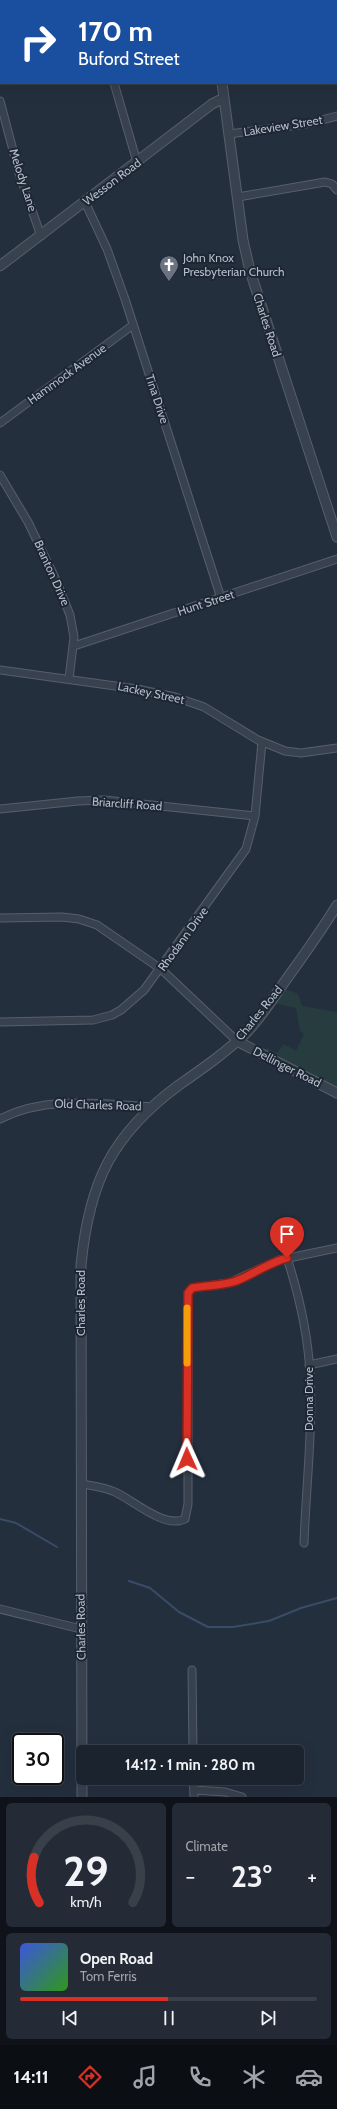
<!DOCTYPE html>
<html lang="en">
<head>
<meta charset="utf-8">
<style>
	body { margin:0; font-family:Cabin,sans-serif; background:#242b36; color:#f1f3f6; height:100vh; display:flex; flex-direction:column; font-size:15px; white-space:nowrap }
	* { box-sizing:border-box; margin:0 }
	p { font-size:13px; color:#a0a4aa }
	.icon { flex:none; width:22px; height:22px; fill:none; stroke:currentColor; stroke-width:2; stroke-linecap:round; stroke-linejoin:round }
	.map { position:relative; height:1797px; overflow:hidden }
	.sheet { display:flex; flex-direction:column; gap:6px; padding:6px; background:#0f1319; flex:1 }
	.sheet>* { flex:none }
	.guide { position:absolute; left:0px; top:0px; width:337px; height:84px; box-shadow:0 4px 16px #0002,0 0 0 1px #39404a; background:#1a4fa0; color:#fff; overflow:hidden }
	.speed { position:absolute; left:12px; top:1733px; display:flex; gap:8px; font-size:20px; font-weight:700; text-align:center }
	.speed>* { display:grid; place-content:center; width:52px; height:52px; border-radius:50%; background:#1b232e; box-shadow:0 4px 16px #0002,0 0 0 1px #39404a; line-height:1 }
	.speed .limit { border:2px solid #111; border-radius:6px; background:#fff; color:#111 }
	.pin { position:absolute; display:grid; place-items:center; width:34px; height:34px; color:#fff; margin:-41px -17px; border-radius:50% 50% 50% 0; rotate:-45deg; box-shadow:0 0 4px #0007 }
	.pin .icon { rotate:45deg }
	.me { position:absolute; width:44px; margin:-22px; rotate:359deg; stroke-linejoin:round; filter:drop-shadow(0 0 3px #0008) }
	.turn { display:flex; align-items:center; gap:14px; height:84px; padding:0 12px; font-size:18px }
	.turn .icon { width:52px; height:52px; stroke-width:2.5 }
	.turn b { display:block; font-size:28px; line-height:34px }
	.big { font-size:30px; font-weight:700; line-height:1.1 }
	.sheet .card { flex:1; display:flex; flex-direction:column; justify-content:center; gap:6px; min-width:0; padding:0 14px; border-radius:6px; background:#242b36 }
	.sheet .dial { align-items:center; gap:0 }
	.dial svg { height:104px; overflow:visible; fill:none; stroke:#39404a; stroke-width:7; stroke-linecap:round; text-anchor:middle }
	.dial text { fill:#f1f3f6; stroke:none }
	.song { display:flex; align-items:center; gap:12px }
	.cover { width:48px; height:48px; border-radius:6px; background:linear-gradient(135deg,hsl(230 70% 55%),hsl(110 70% 35%)) }
	.played { height:4px; border-radius:2px; background:linear-gradient(90deg,#d93025 50%,#39404a 50%) }
	.keys { display:flex; justify-content:space-around; direction:ltr }
	.heat { display:flex; justify-content:space-between; align-items:center; font-size:22px; direction:ltr }
	.sheet .tiles { flex:1; display:grid; gap:6px; grid-template-columns:1fr 1fr }
	.card:last-child { grid-column:span 2 }
	.trip { position:absolute; left:76px; top:1745px; width:228px; height:40px; border-radius:6px; background:#1b232e; box-shadow:0 4px 16px #0002,0 0 0 1px #39404a; font-weight:700; line-height:40px; text-align:center }
	.tab-bar { display:flex; height:64px; justify-content:space-around; align-items:center; background:#0b0e12; color:#a0a4aa }
	.tab-bar .icon { width:28px; height:28px }
	.tab-bar .current { color:#d93025 }
	.tab-bar b { font-size:18px; color:#f1f3f6 }
	.map>svg:first-child { display:block }
	.green { fill:#263c3f }
	.lines { fill:none; stroke-linecap:round; stroke-linejoin:round }
	.stream { stroke:#394c67; stroke-width:2 }
	.minor-casing { stroke:#565f6c; stroke-width:9 }
	.tertiary-casing { stroke:#565f6c; stroke-width:11 }
	.minor { stroke:#38414e; stroke-width:7 }
	.tertiary { stroke:#38414e; stroke-width:9 }
	.route-casing { stroke:#8d1f18; stroke-width:10 }
	.route { stroke:#d93025; stroke-width:7 }
	.slow { stroke:#f59e0b; stroke-width:7 }
	.labels { text-anchor:middle; stroke-width:4; stroke-linejoin:round; paint-order:stroke }
	.street-label { font-size:12px; fill:#b4bcc9; stroke:#1d2633 }
	.poi-label { font-size:12px; fill:#b4bcc9; stroke:#1d2633; text-anchor:start }
</style>
</head>
<body>
<div class="map">
<svg width="337" height="1797" viewBox="0 0 337 1797">
	<rect width="100%" height="100%" fill="#242f3e"/>
	<path class="green" d="M281 987 298 994 302 1006 337 1012V1093L263 1056 267 1048 277 1053 284 1044 296 1051 304 1034 300 1031 296 1008 277 1004 273 1006Z"/>
	<g class="lines">
		<path class="stream" d="M0 1519 16 1523 57 1547
			M129 1581 150 1588 179 1612 208 1627H233L269 1621 301 1608 337 1598"/>
		<defs>
			<path id="minor" d="M90 0V1
				M201 1 205 0
				M0 31H1
				M114 83 137 162
				M0 101 19 173 41 236
				M229 134 306 124 337 116
				M238 197 325 182 332 184 337 190
				M85 202 107 249 125 299 221 598
				M0 423 133 325
				M0 475 28 522 56 580 70 615 74 637 69 679
				M74 646 337 559
				M0 670 137 689 175 697 204 707 258 740 285 751 301 753 337 748
				M0 809 78 801 104 800 255 816
				M0 918 62 917 79 919 97 925 161 969 237 1041
				M0 1022 93 1020 112 1015 121 1010 144 990 246 849 255 816 262 742
				M0 1119C47 1095 100 1104 151 1107
				M287 1258C299 1295 308 1334 310 1374 313 1430 306 1487 304 1543
				M309 1365 337 1359
				M82 1484C93 1486 104 1487 115 1492 133 1500 164 1529 185 1519L188 1504V1293L192 1288 229 1283 279 1260 337 1248
				M0 1609 81 1629
				M192 1670 193 1752
				M193 1778 194 1797
				M194 1790 225 1792 242 1797"/>
			<path id="tertiary" d="M211 0V1
				M222 83 243 240 250 271 337 537
				M0 266 212 104 224 98
				M237 1041 337 1093
				M82 1797 81 1265C89 1183 111 1135 179 1085 202 1069 225 1053 246 1033 259 1020 270 1003 281 987 300 960 320 933 337 905"/>
		</defs>
		<use href="#minor" class="minor-casing"/>
		<use href="#tertiary" class="tertiary-casing"/>
		<use href="#minor" class="minor"/>
		<use href="#tertiary" class="tertiary"/>
	</g>
	<g class="lines">
		<defs>
			<path id="route" d="M187 1459 188 1293 192 1288C207 1285 222 1286 236 1281 254 1274 268 1263 287 1258"/>
		</defs>
		<use href="#route" class="route-casing"/>
		<use href="#route" class="route"/>
		<path class="slow" d="M187 1363V1308"/>
	</g>
	<defs>
		<symbol id="church-pin" viewBox="-11 -11 22 30"><path d="M0 17L-7.5 6A9.5 9.5 0 1 1 7.5 6Z" fill="#6b7280" stroke="#1d2633"/><path d="M-1.2-6h2.4v3.5h3.3v2.4h-3.3V6h-2.4V-.1h-3.3v-2.4h3.3Z" fill="#fff"/></symbol>
	</defs>
	<g fill-rule="evenodd">
		<use href="#church-pin" x="158" y="254" width="22" height="30"/>
	</g>
	<g class="labels">
		<g class="street-label">
			<text transform="translate(283 126) rotate(-9)" y="4">Lakeview Street</text>
			<text transform="translate(23 180) rotate(72)" y="4">Melody Lane</text>
			<text transform="translate(112 182) rotate(-37)" y="4">Wesson Road</text>
			<text transform="translate(267 325) rotate(72)" y="4">Charles Road</text>
			<text transform="translate(67 374) rotate(-36)" y="4">Hammock Avenue</text>
			<text transform="translate(157 399) rotate(72)" y="4">Tina Drive</text>
			<text transform="translate(52 573) rotate(66)" y="4">Branton Drive</text>
			<text transform="translate(206 603) rotate(-18)" y="4">Hunt Street</text>
			<text transform="translate(151 693) rotate(12)" y="4">Lackey Street</text>
			<text transform="translate(127 804) rotate(4)" y="4">Briarcliff Road</text>
			<text transform="translate(183 939) rotate(-54)" y="4">Rhodann Drive</text>
			<text transform="translate(259 1013) rotate(-51)" y="4">Charles Road</text>
			<text transform="translate(287 1067) rotate(27)" y="4">Dellinger Road</text>
			<text transform="translate(98 1105) rotate(2)" y="4">Old Charles Road</text>
			<text transform="translate(81 1303) rotate(-90)" y="4">Charles Road</text>
			<text transform="translate(309 1399) rotate(-90)" y="4">Donna Drive</text>
			<text transform="translate(81 1627) rotate(-91)" y="4">Charles Road</text>
		</g>
		<g class="poi-label">
			<text x="183" y="262">John Knox<tspan x="183" dy="14">Presbyterian Church</tspan></text>
		</g>
	</g>
</svg>
<div class="speed"><div class="limit">30</div></div>
<div class="pin" style="left:287px;top:1258px;background:#d93025"><svg class="icon" aria-label="arrive" viewBox="0 0 24 24"><path d="M6 21V4h12l-3 4 3 4H6"/></svg></div>
<svg class="me" style="left:187px;top:1459px" viewBox="-20 -20 40 40"><path d="M0-17L14 15 0 8-14 15z" fill="#d93025" stroke="#fff" stroke-width="4"/></svg>
<div class="trip">14:12 · 1 min · 280 m</div>
<div class="guide">
<div class="turn"><svg class="icon" aria-label="right" viewBox="0 0 24 24"><path d="M7 20v-9h11M14 6l5 5-5 5"/></svg><div><b>170 m</b>Buford Street</div></div>
</div>
</div>
<section class="sheet">
<div class="tiles">
<div class="card dial"><svg viewBox="0 0 100 80">
<path d="M14 69A42 42 0 1 1 86 69"/>
<path d="M14 69A42 42 0 0 1 10 34" stroke="#d93025"/>
<text x="50" y="56" font-size="32" font-weight="700">29</text>
<text x="50" y="72" font-size="11">km/h</text>
</svg></div>
<div class="card"><p>Climate</p>
<div class="heat"><a>−</a><b class="big">23°</b><a>+</a></div>
</div>
<div class="card">
<div class="song"><i class="cover"></i><div><b>Open Road</b><p>Tom Ferris</p></div></div>
<div class="played"></div>
<div class="keys"><svg class="icon" aria-label="previous" viewBox="0 0 24 24"><path d="M18 5L8 12l10 7zM5 5v14"/></svg><svg class="icon" aria-label="pause" viewBox="0 0 24 24"><path d="M8 5v14M16 5v14"/></svg><svg class="icon" aria-label="next" viewBox="0 0 24 24"><path d="M6 5l10 7-10 7zM19 5v14"/></svg></div>
</div>
</div>
</section>
<nav class="tab-bar">
<b>14:11</b>
<svg class="icon current" aria-label="directions" viewBox="0 0 24 24"><path d="M12 3l9 9-9 9-9-9zM9 14v-3h6M13 9l2 2-2 2"/></svg>
<svg class="icon" aria-label="music" viewBox="0 0 24 24"><path d="M9 18V5l10-2v13"/><circle cx="6" cy="18" r="3"/><circle cx="16" cy="16" r="3"/></svg>
<svg class="icon" aria-label="phone" viewBox="0 0 24 24"><path d="M5 4h4l2 5-3 2q2 4 5 5l2-3 5 2v4C11 20 4 13 5 4z"/></svg>
<svg class="icon" aria-label="climate" viewBox="0 0 24 24"><path d="M12 3v18M4 7l16 10M4 17L20 7"/></svg>
<svg class="icon" aria-label="car" viewBox="0 0 24 24"><path d="M5 17H2v-5l4-1 3-4h7l3 4 3 1v5h-3M9 17h6M6 11h13"/><circle cx="7" cy="17" r="2"/><circle cx="17" cy="17" r="2"/></svg>
</nav>
</body>
</html>
